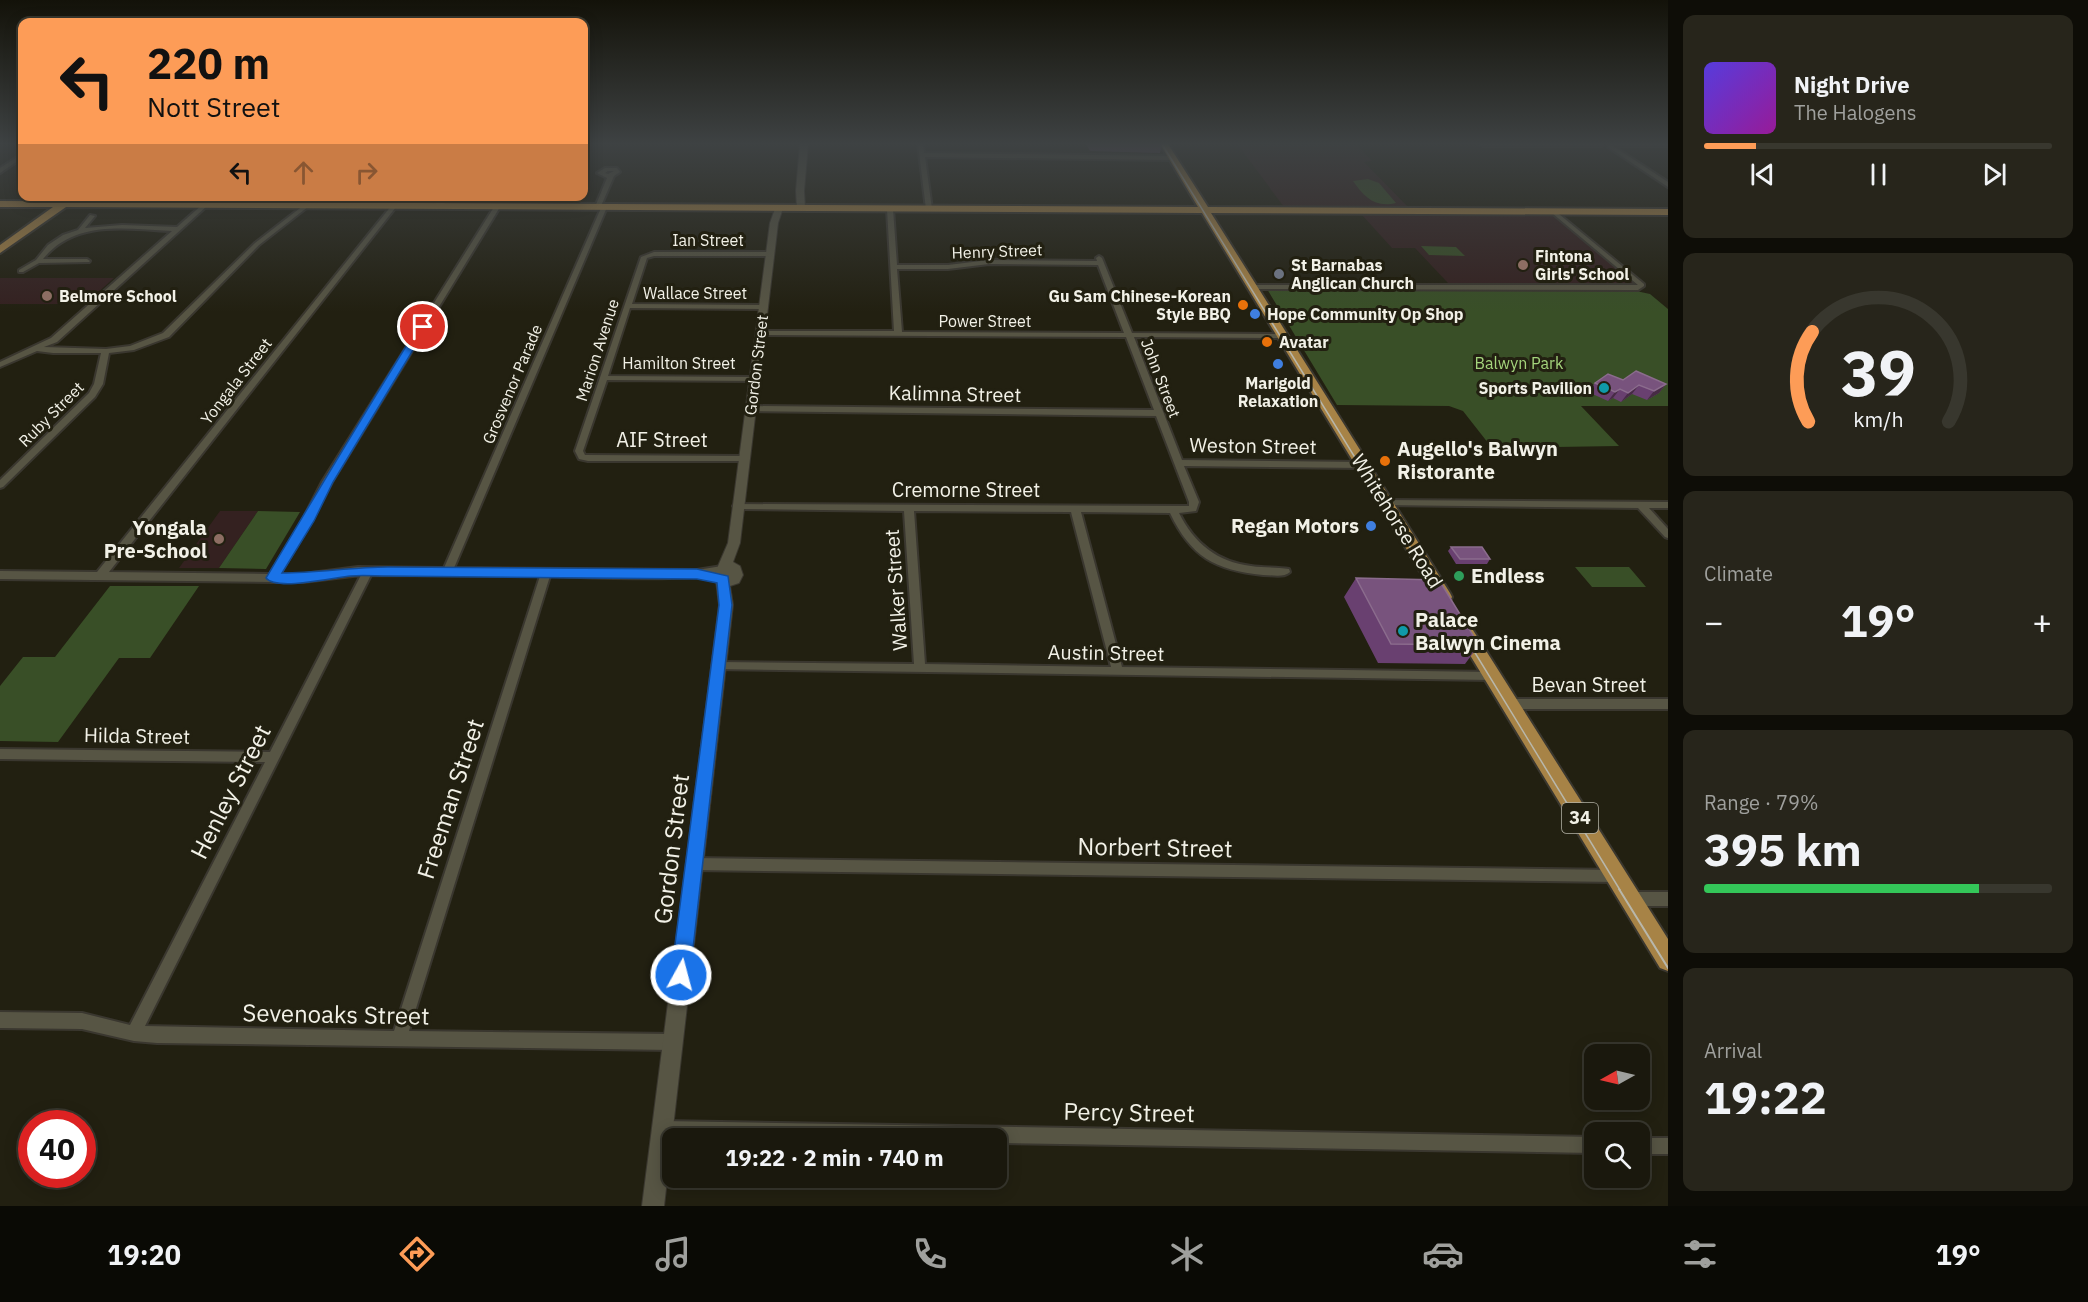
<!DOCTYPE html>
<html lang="en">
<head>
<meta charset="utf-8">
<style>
	body { margin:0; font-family:"IBM Plex Sans",sans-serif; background:#27251b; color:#f1f3f6; height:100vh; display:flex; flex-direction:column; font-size:22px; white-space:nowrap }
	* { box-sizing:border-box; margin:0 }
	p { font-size:20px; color:#9fa09d }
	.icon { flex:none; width:33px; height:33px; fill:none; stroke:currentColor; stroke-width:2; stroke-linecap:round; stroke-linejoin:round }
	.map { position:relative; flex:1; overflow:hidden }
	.panel { display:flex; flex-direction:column; gap:15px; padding:15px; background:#0e0d07; width:420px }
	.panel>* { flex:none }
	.banner { position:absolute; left:18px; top:18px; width:570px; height:183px; border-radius:12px; box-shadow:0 3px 15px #0003,0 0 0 2px #38372e; background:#fd9c57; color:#111; overflow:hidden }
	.needle { width:39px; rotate:262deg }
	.controls { position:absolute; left:1584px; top:1044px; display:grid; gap:12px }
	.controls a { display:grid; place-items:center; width:66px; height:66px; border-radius:12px; background:#1a180d; box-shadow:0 3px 15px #0003,0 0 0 2px #38372e; font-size:30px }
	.speed { position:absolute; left:18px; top:1110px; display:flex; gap:12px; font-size:30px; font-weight:700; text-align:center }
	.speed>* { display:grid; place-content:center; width:78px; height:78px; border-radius:50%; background:#1a180d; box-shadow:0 3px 15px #0003,0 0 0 2px #38372e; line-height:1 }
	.speed .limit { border:9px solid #d22; background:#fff; color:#111 }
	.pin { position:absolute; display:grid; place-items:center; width:51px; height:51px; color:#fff; margin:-26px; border:3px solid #fff; border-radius:50%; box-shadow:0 2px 6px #0007 }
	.me { position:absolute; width:66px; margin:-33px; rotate:7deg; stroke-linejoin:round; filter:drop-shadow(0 0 4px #0008) }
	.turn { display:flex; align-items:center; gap:21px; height:126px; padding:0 30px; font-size:27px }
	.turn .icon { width:78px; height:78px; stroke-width:2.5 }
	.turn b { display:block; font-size:42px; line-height:51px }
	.lanes { display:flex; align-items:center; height:57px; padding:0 30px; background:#0003; justify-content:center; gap:30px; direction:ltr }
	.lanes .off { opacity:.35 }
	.big { font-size:45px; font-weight:700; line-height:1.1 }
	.panel .tile { flex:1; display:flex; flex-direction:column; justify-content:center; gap:9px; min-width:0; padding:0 21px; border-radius:12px; background:#27251b }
	.panel .dial { align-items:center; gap:0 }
	.dial svg { height:156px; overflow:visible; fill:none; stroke:#38372e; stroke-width:7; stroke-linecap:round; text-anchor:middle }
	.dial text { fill:#f1f3f6; stroke:none }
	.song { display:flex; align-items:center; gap:18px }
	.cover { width:72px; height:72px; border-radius:9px; background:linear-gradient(135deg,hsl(250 70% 55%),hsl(300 70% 35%)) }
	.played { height:6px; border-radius:3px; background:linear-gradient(90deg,#fd9c57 15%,#38372e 15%) }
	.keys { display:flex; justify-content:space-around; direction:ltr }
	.heat { display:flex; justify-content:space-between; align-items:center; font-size:33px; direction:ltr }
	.charge { height:9px; border-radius:4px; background:linear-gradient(90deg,#34c759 79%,#38372e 0) }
	.trip { position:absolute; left:662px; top:1128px; width:345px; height:60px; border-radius:12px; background:#1a180d; box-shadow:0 3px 15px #0003,0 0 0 2px #38372e; font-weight:700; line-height:60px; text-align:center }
	.dock { display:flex; height:96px; justify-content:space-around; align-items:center; background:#0a0a05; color:#9fa09d }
	.dock .icon { width:42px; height:42px }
	.dock .on { color:#fd9c57 }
	.dock b { font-size:27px; color:#f1f3f6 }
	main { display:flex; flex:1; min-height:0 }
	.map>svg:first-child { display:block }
	.education { fill:#342120 }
	.green { fill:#394f27 }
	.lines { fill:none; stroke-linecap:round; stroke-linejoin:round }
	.minor-casing { stroke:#3a372f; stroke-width:4 }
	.tertiary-casing { stroke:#3a372f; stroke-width:2 }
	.primary-casing { stroke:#3a372f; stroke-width:4 }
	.minor { fill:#575544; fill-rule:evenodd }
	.tertiary { fill:#575544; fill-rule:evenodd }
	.primary { fill:#a78346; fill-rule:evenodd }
	.tram-far1 { stroke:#b8b7ab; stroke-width:1.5 }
	.tram { stroke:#b8b7ab; stroke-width:2 }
	.wall { fill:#694070 }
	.shaded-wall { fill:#472b45 }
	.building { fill:#78537d; stroke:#8b6c8d; stroke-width:1.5 }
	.route { fill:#1a73e8; stroke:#114b97; stroke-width:1.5 }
	.education-dot { fill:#8d6e63; stroke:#222011; stroke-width:2 }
	.worship-dot { fill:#6b7280; stroke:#222011; stroke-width:2 }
	.food-dot { fill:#e8710a; stroke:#222011; stroke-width:2 }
	.shop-dot { fill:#3f7fe0; stroke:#222011; stroke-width:2 }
	.culture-dot { fill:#0f9aa8; stroke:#222011; stroke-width:2 }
	.leisure-dot { fill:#2e9e5b; stroke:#222011; stroke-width:2 }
	.labels { text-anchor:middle; stroke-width:6; stroke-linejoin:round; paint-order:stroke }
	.far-street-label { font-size:16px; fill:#f2f1e7; stroke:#222011 }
	.far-poi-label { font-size:16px; font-weight:bold; fill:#f2f1e7; stroke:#222011; text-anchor:start }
	.far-park-label { font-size:16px; fill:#a4d57c; stroke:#222011 }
	.shield { fill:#222011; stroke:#b4b2a7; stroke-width:1.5 }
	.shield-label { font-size:18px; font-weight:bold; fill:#f2f1e7 }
	.street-label { font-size:20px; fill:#f2f1e7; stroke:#222011 }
	.poi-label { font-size:20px; font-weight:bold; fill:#f2f1e7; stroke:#222011; text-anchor:start }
	.near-street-label { font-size:24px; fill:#f2f1e7; stroke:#222011 }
</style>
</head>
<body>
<main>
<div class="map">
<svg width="1668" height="1206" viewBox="0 0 1668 1206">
	<rect width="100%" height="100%" fill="#222011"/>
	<path class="education" d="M1238 145H1357L1372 161 1364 162 1408 207H1284Z
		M1362 215H1552L1637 284 1448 283 1415 248H1392Z
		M0 278H114L85 304H0Z
		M220 511H258L219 568H179Z"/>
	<path class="green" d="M1368 179 1379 183 1396 203C1375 208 1364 197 1353 181Z
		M1421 246 1456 247 1465 256 1429 255Z
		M1267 289 1636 291 1650 294 1668 309V406H1581L1619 446 1492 448 1463 411 1449 406 1337 405Z
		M258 511 300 512 266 569 219 568Z
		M1575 567H1629L1646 587H1592Z
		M110 586H199L150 658H119L58 742 0 741V686L23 657H55Z"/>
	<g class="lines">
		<defs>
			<path id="minor" d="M918 144H923L924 153 1173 156 1176 158 1173 160 925 157 932 209 929 211 926 209Z
				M1480 144H1604L1601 146H1483Z
				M1610 144H1668V146H1613L1668 182V187L1608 147V145Z
				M22 154V158L0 173V168Z
				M605 168H617L620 172 614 176 601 206 604 205 607 207 454 568 697 570 722 566 727 570C714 583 577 577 550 576L409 1031 673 1034 678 1037 681 1042 678 1047 673 1050 157 1043 134 1041 82 1029 0 1028V1012L82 1013 130 1025 265 762 0 759V749L270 752 361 575 303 582H273L0 579V571L97 572 392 205H396V207L109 572 270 574 302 521 322 482 494 207 497 205 500 207 332 482 312 521 280 574H303L358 567 444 568 601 208 598 209 595 207 607 178 597 173ZM608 171H614L608 174 605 173ZM371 575 540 576 394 1031 145 1026Z
				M203 204 208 205 57 342 44 347 106 349 130 346 163 333 255 243 304 205 309 206 259 245 169 337 134 350 109 353 103 384 95 397 3 487 0 488V480L89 393 94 384 101 353H53L37 351 0 367V362L51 338 172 231C127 229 75 219 43 259H87L90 261 89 262 39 263 23 272H19V270L36 260 48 245 63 235 78 230 90 215 95 216 85 228 122 225 177 227Z
				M890 207 893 209 897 265H948L989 260 1097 261 1096 258 1099 256 1102 258 1132 333 1286 334 1287 336 1283 338 1134 337 1182 460 1362 462 1367 465 1362 468 1184 466 1199 502 1196 511 1179 513C1194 543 1217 562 1251 566 1263 568 1277 567 1289 569L1290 572C1284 578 1272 575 1263 575 1215 570 1191 557 1170 513L1081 512 1122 667 1492 672 1496 673 1498 676 1496 679 1492 680 714 669 712 666 714 663 718 662 914 664 904 511 738 509 733 506 735 504 1189 506V502L1156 416 747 411 746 409 750 406 1154 410 1126 337 757 335V331H894L887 209ZM989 264 1098 265 1124 333 902 332 897 269H948ZM914 511 1071 512 1111 667 925 664Z
				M1554 210 1644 284V286L1638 290 1253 289 1249 287 1253 285H1638L1552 213 1551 212Z
				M654 252H770L773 254 770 256H654L647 258 632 304 763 305 767 307 763 309 630 308 608 376 754 377 758 379 754 381 607 380 583 451 585 455H588L744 456 747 457V461H588L579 459 575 451 641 257Z
				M1386 500 1668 502V508H1649L1668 529V538L1665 537 1638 508 1383 505 1381 503 1383 501Z
				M1510 699H1668V709H1510L1506 707 1504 704 1506 701Z
				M694 858 1616 870 1621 872 1623 876 1621 880 1616 882 694 870 689 868 687 864 689 860Z
				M1630 892H1668V906H1630L1625 904 1623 899 1625 894Z
				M663 1121 1594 1137V1153L996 1143V1138L663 1137 657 1135 655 1129 657 1123Z
				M1640 1138H1668V1154H1640Z"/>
			<path id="tertiary" d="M800 144H808L804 191 805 208 801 210 797 208 796 191Z
				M442 196H451L441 208H435L434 206Z
				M776 206 783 208 778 223 740 543 733 562 740 566 743 575 739 583 730 586 733 605 664 1206H642L719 605 715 573 728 543 770 223Z"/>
			<path id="primary" d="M1160 144H1168L1208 207 1668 209V215L1211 213 1450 593 1452 597 1450 601H1438L1202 213 66 207 0 253V245L53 207H0V201L1198 207Z
				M1465 626 1471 627 1668 939V971L1660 968 1459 637 1457 632 1459 627Z"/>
		</defs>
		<use href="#minor" class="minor-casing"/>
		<use href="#tertiary" class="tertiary-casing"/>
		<use href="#primary" class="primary-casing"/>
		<use href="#minor" class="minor"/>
		<use href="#tertiary" class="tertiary"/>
		<use href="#primary" class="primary"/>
		<path class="tram-far1" d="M1162 144 1439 594
			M1466 638 1620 890"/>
		<path class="tram" d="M1619 889 1668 968"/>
	</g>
	<path class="wall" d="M1086 144H1162L1160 153 1090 151Z
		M1623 380 1666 384 1659 393 1647 400 1632 394 1621 402 1613 398 1608 401 1588 392 1595 383Z
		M1451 547 1490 559 1487 564H1456L1448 551Z
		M1356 578 1479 645 1465 664 1378 663 1344 597Z"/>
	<path class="shaded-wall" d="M1666 384 1659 393 1647 400 1654 391Z
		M1639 385 1632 394 1621 402 1628 393Z
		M1620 389 1613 398 1608 401 1615 392Z"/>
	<path class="building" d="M1636 371 1666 384 1654 391 1639 385 1628 393 1620 389 1615 392 1595 383 1608 374 1623 380Z
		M1451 547H1482L1490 559H1460Z
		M1356 578 1439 580 1479 645 1391 644Z"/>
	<linearGradient id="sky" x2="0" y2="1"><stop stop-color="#131209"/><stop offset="0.46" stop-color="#3e4243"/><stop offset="1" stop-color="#3e4243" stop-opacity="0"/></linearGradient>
	<rect width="1668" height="312" fill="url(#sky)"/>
	<path class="route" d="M423 324 427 327 333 482 314 521 282 573C318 573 352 567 388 567L697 569 728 576 732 605 690 975 688 982 681 984 674 982 671 975 719 605 717 583 697 579 388 576C375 576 362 575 350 576 333 578 276 591 266 578 316 494 366 410 418 327Z"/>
	<g class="education-dot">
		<circle cx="1523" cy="265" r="6"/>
		<circle cx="47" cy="296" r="6"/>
		<circle cx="219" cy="539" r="6"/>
	</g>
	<circle class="worship-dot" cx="1279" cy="274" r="6"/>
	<g class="food-dot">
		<circle cx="1243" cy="305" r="6"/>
		<circle cx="1267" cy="342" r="6"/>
		<circle cx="1385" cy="461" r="6"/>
	</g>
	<g class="shop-dot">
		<circle cx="1255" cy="314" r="6"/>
		<circle cx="1278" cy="364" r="6"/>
		<circle cx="1371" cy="526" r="6"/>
	</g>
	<g class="culture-dot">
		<circle cx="1604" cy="388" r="6"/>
		<circle cx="1403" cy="631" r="6"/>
	</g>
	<circle class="leisure-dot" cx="1459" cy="576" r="6"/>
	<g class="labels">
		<g class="far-street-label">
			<text x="708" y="246">Ian Street</text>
			<text transform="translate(997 251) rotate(-2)" y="6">Henry Street</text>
			<text x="695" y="299">Wallace Street</text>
			<text x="985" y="327">Power Street</text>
			<text transform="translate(597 350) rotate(-72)" y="6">Marion Avenue</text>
			<text x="679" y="369">Hamilton Street</text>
			<text transform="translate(756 365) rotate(-83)" y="6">Gordon Street</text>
			<text transform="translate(1161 378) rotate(69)" y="6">John Street</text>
			<text transform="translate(236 381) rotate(-52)" y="6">Yongala Street</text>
			<text transform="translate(512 384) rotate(-67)" y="6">Grosvenor Parade</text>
			<text transform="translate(51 414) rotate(-45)" y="6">Ruby Street</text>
		</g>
		<g class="far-poi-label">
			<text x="1535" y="262">Fintona<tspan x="1535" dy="18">Girls' School</tspan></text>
			<text x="1291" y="271">St Barnabas<tspan x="1291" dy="18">Anglican Church</tspan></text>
			<text x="59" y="302">Belmore School</text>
			<text x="1231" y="302" text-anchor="end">Gu Sam Chinese-Korean<tspan x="1231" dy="18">Style BBQ</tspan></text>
			<text x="1267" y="320">Hope Community Op Shop</text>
			<text x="1279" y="348">Avatar</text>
			<text x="1278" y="389" text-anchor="middle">Marigold<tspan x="1278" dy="18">Relaxation</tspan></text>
			<text x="1592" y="394" text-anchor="end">Sports Pavilion</text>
		</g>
		<g class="far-park-label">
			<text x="1519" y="369">Balwyn Park</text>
		</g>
		<rect class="shield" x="1562" y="803" width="36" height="30" rx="4.5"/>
		<g class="shield-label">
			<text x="1580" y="824">34</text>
		</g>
		<g class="street-label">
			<text transform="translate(955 394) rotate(1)" y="7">Kalimna Street</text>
			<text x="662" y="447">AIF Street</text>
			<text transform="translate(1253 446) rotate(1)" y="7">Weston Street</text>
			<text x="966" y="497">Cremorne Street</text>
			<text transform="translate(1397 521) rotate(58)" y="7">Whitehorse Road</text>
			<text transform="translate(896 590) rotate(-94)" y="7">Walker Street</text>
			<text transform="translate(1106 653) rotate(1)" y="7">Austin Street</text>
			<text x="1589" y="692">Bevan Street</text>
			<text transform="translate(137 736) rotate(1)" y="7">Hilda Street</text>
		</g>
		<g class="poi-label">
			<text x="1397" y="456">Augello's Balwyn<tspan x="1397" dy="23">Ristorante</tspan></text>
			<text x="1359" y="533" text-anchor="end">Regan Motors</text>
			<text x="207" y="535" text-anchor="end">Yongala<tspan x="207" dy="23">Pre-School</tspan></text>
			<text x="1471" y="583">Endless</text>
			<text x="1415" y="627">Palace<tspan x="1415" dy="23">Balwyn Cinema</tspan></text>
		</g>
		<g class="near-street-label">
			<text transform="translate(231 792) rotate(-63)" y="8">Henley Street</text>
			<text transform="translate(451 799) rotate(-72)" y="8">Freeman Street</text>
			<text transform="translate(1155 848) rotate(1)" y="8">Norbert Street</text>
			<text transform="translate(672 849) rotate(-83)" y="8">Gordon Street</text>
			<text transform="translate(336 1015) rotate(1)" y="8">Sevenoaks Street</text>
			<text transform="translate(1129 1113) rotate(1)" y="8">Percy Street</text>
		</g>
	</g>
</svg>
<div class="controls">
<a><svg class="needle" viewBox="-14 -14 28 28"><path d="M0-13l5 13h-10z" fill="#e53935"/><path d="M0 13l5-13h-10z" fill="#9fa09d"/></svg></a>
<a><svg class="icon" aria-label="search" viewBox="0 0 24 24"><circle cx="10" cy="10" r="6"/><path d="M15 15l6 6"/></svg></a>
</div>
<div class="speed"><div class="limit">40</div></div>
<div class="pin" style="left:423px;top:327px;background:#d93025"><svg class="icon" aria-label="arrive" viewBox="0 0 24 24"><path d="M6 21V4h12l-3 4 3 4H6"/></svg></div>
<svg class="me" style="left:681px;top:975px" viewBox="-20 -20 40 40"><circle r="17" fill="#1a73e8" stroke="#fff" stroke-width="3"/><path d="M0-11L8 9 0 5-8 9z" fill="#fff"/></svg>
<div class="trip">19:22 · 2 min · 740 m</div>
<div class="banner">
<div class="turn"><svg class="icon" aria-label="left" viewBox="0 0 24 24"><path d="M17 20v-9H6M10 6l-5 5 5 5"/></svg><div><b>220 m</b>Nott Street</div></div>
<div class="lanes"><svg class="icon" aria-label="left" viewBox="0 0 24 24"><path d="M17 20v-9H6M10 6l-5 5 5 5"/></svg><svg class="icon off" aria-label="ahead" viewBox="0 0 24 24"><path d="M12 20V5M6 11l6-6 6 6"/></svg><svg class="icon off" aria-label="right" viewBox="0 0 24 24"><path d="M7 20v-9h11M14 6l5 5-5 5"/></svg></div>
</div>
</div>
<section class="panel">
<div class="tile">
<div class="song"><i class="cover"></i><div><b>Night Drive</b><p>The Halogens</p></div></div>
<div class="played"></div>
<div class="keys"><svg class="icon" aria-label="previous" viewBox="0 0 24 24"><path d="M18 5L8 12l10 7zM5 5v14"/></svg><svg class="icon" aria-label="pause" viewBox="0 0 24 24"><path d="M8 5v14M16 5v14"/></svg><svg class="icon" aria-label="next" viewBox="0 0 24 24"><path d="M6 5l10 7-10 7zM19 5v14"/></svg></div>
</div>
<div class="tile dial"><svg viewBox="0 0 100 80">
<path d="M14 69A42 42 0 1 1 86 69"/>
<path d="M14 69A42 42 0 0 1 16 23" stroke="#fd9c57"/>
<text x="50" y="56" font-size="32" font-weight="700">39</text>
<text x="50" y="72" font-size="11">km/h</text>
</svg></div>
<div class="tile"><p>Climate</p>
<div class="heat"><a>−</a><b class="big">19°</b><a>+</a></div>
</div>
<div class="tile"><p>Range · 79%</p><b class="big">395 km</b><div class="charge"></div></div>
<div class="tile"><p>Arrival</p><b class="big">19:22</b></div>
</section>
</main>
<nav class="dock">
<b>19:20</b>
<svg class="icon on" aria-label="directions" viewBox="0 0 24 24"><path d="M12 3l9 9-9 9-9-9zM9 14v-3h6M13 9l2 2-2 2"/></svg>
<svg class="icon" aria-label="music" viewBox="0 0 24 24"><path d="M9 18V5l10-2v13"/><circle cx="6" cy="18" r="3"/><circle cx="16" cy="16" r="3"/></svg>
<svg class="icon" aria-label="phone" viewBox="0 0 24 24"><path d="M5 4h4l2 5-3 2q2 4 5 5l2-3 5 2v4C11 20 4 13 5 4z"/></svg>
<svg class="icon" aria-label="climate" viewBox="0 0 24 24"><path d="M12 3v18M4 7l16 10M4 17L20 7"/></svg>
<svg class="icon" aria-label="car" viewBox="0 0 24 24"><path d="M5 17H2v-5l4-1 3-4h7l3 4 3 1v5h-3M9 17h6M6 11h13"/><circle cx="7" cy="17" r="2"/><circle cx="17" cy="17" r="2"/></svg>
<svg class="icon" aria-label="filters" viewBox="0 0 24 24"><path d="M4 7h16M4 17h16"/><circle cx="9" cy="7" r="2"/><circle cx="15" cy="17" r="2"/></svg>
<b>19°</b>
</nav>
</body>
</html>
